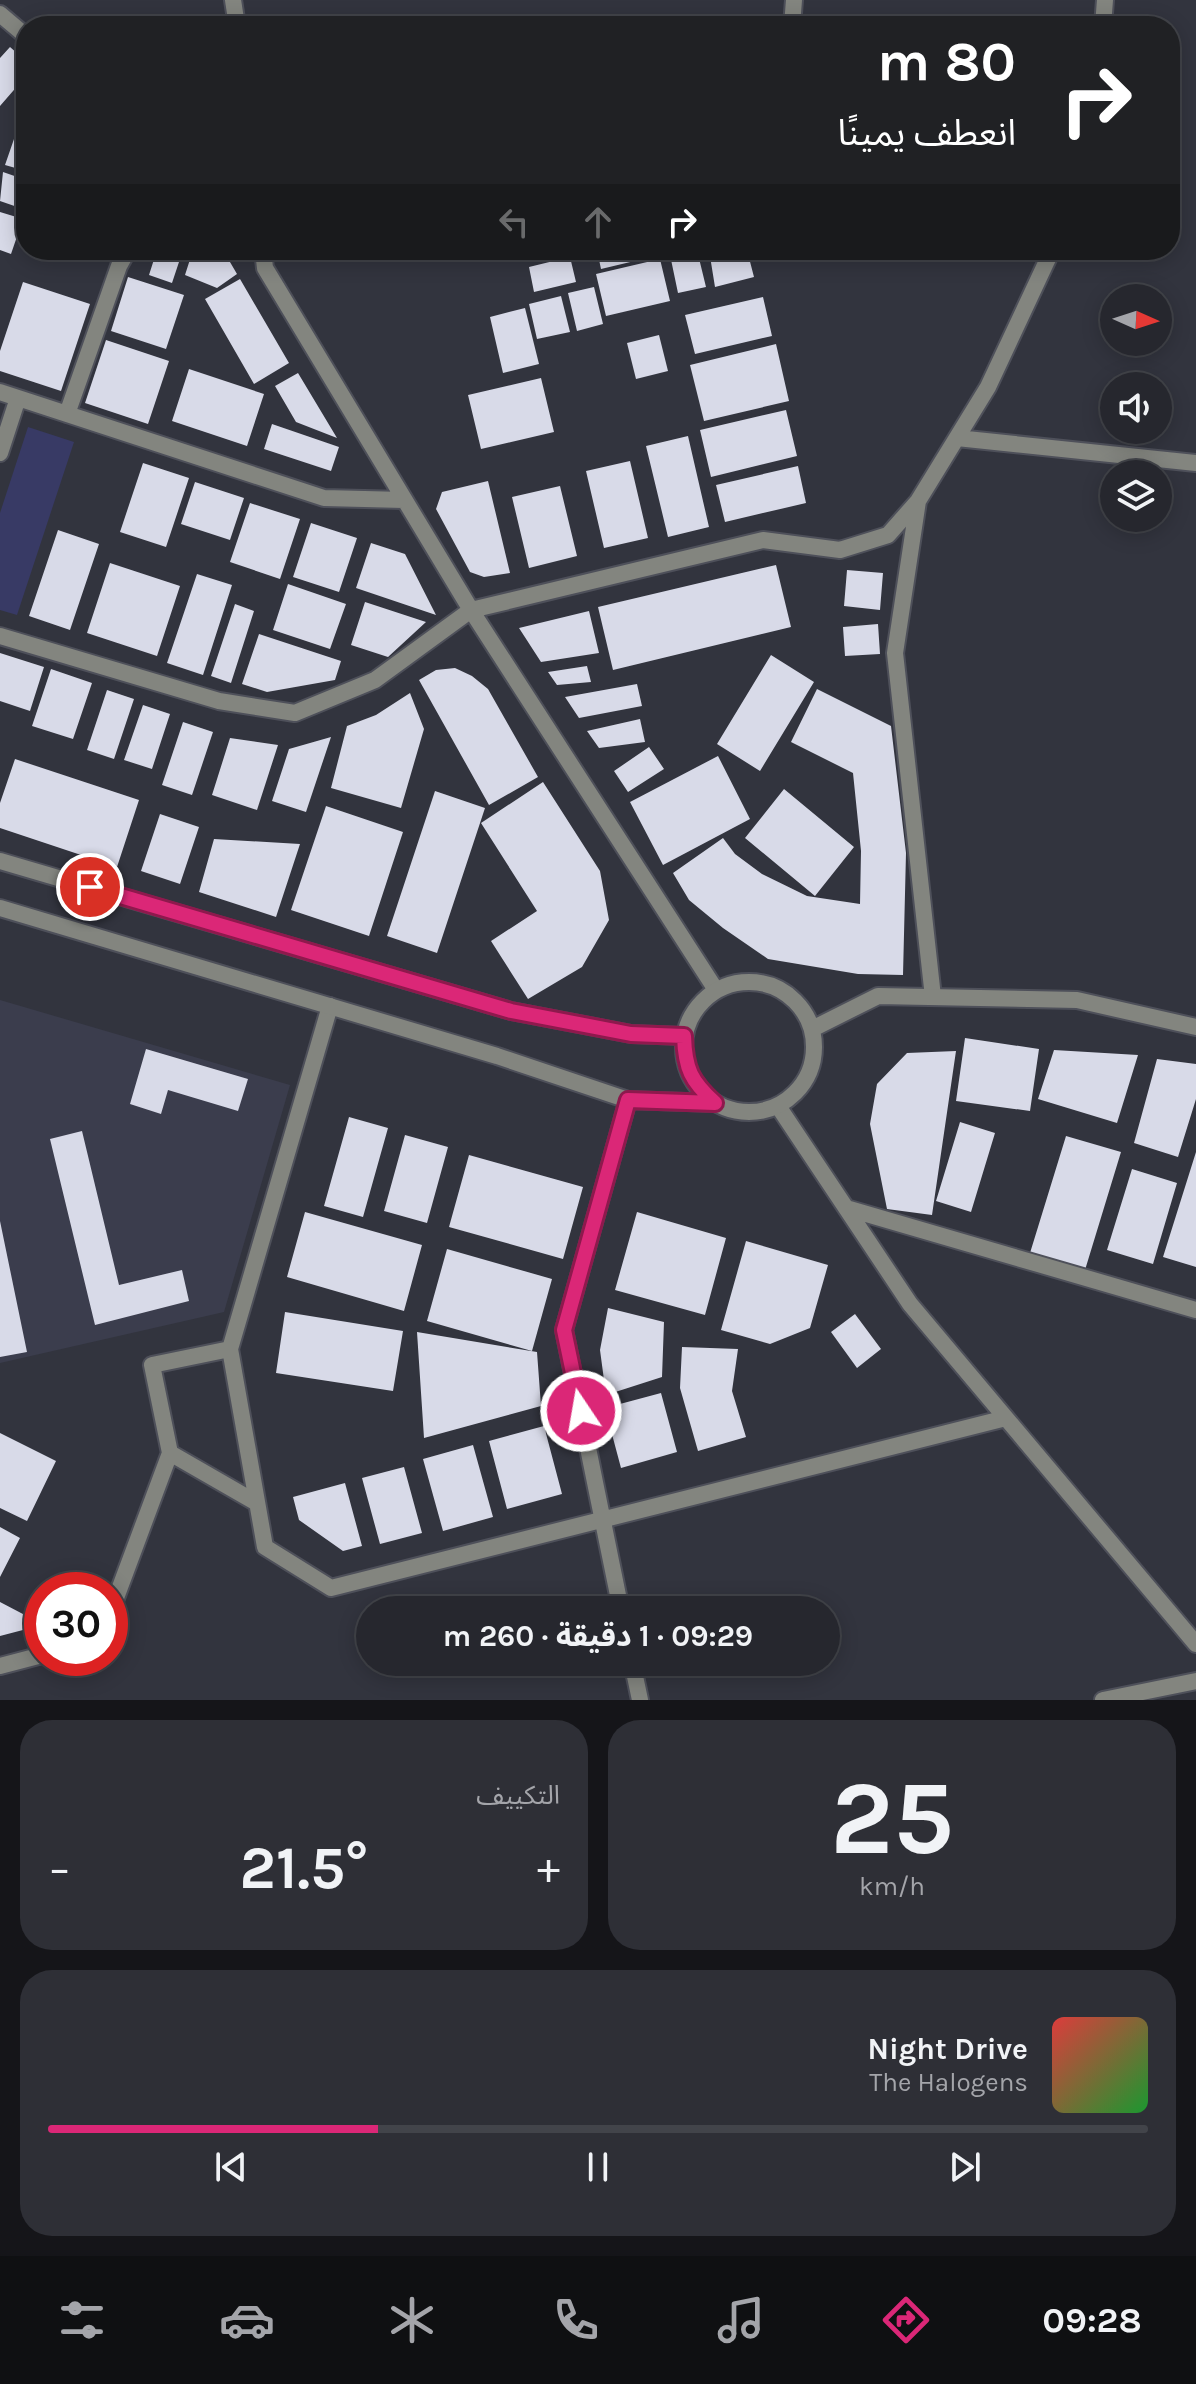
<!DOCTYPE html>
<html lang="ar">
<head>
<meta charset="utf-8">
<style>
	body { margin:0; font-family:Karla,"Noto Sans Arabic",sans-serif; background:#2e2f36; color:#f1f3f6; direction:rtl; height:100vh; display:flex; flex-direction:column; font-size:30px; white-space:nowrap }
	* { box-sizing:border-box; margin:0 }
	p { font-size:26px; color:#a4a5aa }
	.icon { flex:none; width:44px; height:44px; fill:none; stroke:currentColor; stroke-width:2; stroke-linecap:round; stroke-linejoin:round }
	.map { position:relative; height:1700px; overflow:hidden; direction:ltr }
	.details { display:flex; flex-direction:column; gap:20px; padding:20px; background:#151519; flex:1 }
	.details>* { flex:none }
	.hud { position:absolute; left:16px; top:16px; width:1164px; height:244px; border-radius:32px; box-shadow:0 4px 20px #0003,0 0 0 2px #42444a; direction:rtl; background:#202124; color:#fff; overflow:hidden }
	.needle { width:52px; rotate:93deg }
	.fabs { position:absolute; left:1100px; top:284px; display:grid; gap:16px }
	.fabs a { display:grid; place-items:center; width:72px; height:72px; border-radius:50%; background:#26272e; box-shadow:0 4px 20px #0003,0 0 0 2px #42444a; font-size:40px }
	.speed { position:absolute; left:24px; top:1572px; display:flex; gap:16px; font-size:40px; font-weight:700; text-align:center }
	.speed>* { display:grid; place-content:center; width:104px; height:104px; border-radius:50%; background:#26272e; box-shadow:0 4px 20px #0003,0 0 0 2px #42444a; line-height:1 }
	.speed .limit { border:12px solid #d22; background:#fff; color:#111 }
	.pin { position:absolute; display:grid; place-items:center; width:68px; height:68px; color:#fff; margin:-34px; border:4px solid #fff; border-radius:50%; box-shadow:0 2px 8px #0007 }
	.me { position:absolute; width:88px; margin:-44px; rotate:348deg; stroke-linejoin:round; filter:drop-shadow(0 0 6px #0008) }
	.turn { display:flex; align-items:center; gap:28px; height:168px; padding:0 32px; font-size:36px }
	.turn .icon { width:104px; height:104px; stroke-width:2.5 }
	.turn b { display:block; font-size:56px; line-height:68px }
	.lanes { display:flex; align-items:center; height:76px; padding:0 32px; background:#0003; justify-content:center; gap:40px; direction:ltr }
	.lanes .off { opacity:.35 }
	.big { font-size:60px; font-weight:700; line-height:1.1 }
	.details .tile { flex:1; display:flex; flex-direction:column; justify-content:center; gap:12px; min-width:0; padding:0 28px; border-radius:32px; background:#2e2f36 }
	.details .dial { align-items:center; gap:0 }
	.dial b { font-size:104px; line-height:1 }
	.song { display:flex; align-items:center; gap:24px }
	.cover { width:96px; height:96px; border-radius:12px; background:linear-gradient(135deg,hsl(0 70% 55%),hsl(130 70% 35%)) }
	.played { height:8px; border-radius:4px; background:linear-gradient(90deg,#db2777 30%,#42444a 30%) }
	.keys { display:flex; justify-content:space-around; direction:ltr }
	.heat { display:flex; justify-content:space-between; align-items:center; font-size:44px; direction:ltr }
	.details .tiles { flex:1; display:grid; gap:20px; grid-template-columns:1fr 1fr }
	.tile:last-child { grid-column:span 2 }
	.trip { position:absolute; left:356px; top:1596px; width:484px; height:80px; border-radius:40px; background:#26272e; box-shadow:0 4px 20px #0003,0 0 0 2px #42444a; font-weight:700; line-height:80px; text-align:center; direction:rtl }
	.tabs { display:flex; height:128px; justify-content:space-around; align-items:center; background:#0f1012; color:#a4a5aa }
	.tabs .icon { width:56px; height:56px }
	.tabs .current { color:#db2777 }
	.tabs b { font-size:36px; color:#f1f3f6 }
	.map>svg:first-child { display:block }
	.built { fill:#3b3d4d }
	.green { fill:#383a65 }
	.building { fill:#d8dae8 }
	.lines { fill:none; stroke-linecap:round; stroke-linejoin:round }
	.minor-casing { stroke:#4e505a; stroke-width:20 }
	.tertiary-casing { stroke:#4e505a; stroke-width:20 }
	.minor { stroke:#83857f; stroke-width:16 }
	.tertiary { stroke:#83857f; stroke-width:16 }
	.route-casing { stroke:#8e194d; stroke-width:20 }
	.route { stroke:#db2777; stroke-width:14 }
</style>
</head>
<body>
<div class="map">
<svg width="1196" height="1700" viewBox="0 0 1196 1700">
	<rect width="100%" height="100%" fill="#32343e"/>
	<path class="built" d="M0 1000 290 1085 224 1312 0 1363Z"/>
	<path class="green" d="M28 427 74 442 17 615 0 610V513Z"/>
	<path class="building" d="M10 47 26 61V76L0 106V58Z
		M14 139 26 143V171L5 165Z
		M3 172 26 180V210L0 201Z
		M0 212 23 219 11 254 0 250Z
		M157 250H183L172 283 149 275Z
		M193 250H223L237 274 217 288 185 275Z
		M597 250H641L643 259 601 269Z
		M669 250H697L706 287 678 293Z
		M709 250H747L754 277 715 287Z
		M570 257 576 282 534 292 529 267Z
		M660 259 670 301 606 316 596 274Z
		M128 277 184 295 166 349 111 331Z
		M240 279 289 363 254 384 205 299Z
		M23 282 90 304 61 391 0 371V351Z
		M594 287 603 324 577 331 568 293Z
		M561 296 570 332 537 339 529 304Z
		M763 297 772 336 695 354 685 315Z
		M525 308 539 364 503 373 490 317Z
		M659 335 668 371 636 379 627 343Z
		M106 340 169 361 148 424 85 403Z
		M776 344 789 401 704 421 690 365Z
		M189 369 264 394 247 446 172 421Z
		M298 373 337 438 296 422 275 386Z
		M541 378 554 432 481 449 468 395Z
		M786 410 797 456 711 477 700 430Z
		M272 424 339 447 331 471 264 449Z
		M688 436 709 527 668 537 646 446Z
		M630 461 648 538 604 548 586 471Z
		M143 463 189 478 166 547 120 532Z
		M798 466 806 503 725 522 716 485Z
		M488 481 510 573 484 577 470 572 436 509 442 492Z
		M195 482 244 498 230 540 181 524Z
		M560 486 577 556 529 568 512 497Z
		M250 503 300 519 280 579 230 562Z
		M311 523 357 538 339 592 293 577Z
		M58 530 99 544 70 630 29 616Z
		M371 543 405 554 436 615 356 588Z
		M110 563 180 586 157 656 87 633Z
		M776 565 791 627 613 670 598 607Z
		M847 570 883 573 880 610 844 606Z
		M197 574 232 585 203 675 167 663Z
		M288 584 346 604 330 649 273 630Z
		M365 602 426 622 388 657 351 645Z
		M235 604 254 611 231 683 211 676Z
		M589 611 599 653 541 662 519 628Z
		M878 624 880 654 845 656 843 627Z
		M259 634 341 661 335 680 267 692 242 684Z
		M0 653 44 667 30 711 0 701Z
		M771 655 814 682 760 771 717 744Z
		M587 666 591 682 557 685 548 672Z
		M455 668 472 676 488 689 538 777 489 805 419 680 436 670Z
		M51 669 92 683 73 739 32 726Z
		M637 684 642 706 579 718 565 697Z
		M817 689 891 726 906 853 903 975 858 974 768 959 723 928 689 900 673 873 723 838 735 854 762 874 807 896 860 904 861 851 853 773 791 742Z
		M107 690 134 699 114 759 87 750Z
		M410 693 424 729 401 808 331 788 347 726 376 715Z
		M143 705 170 714 152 769 124 760Z
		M640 719 645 742 599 748 587 731Z
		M183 722 213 732 192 795 162 785Z
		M331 737 306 812 272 801 289 749Z
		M230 738 278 745 257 810 212 795Z
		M649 747 664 769 628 792 614 771Z
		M718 756 750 819 663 865 630 802Z
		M15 759 139 800 117 867 0 828V803Z
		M543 782 600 871 609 920 582 967 528 999 491 941 537 911 481 823Z
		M784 789 854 847 815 896 745 838Z
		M435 791 485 808 437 953 387 936Z
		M326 806 403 832 369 936 291 910Z
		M160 814 199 827 180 884 141 871Z
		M214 839 300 844 276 917 199 892Z
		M965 1038 1039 1049 1030 1111 956 1101Z
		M146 1049 248 1079 238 1111 168 1090 161 1114 130 1104Z
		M1054 1050 1138 1055 1117 1123 1038 1099Z
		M956 1051 932 1215 887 1209 870 1124 877 1084 907 1053Z
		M1157 1059 1196 1064V1099L1178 1157 1134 1143Z
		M349 1117 388 1128 363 1217 324 1206Z
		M960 1122 995 1133 971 1212 936 1201Z
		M82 1131 119 1285 182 1270 189 1301 95 1325 50 1139Z
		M405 1135 448 1147 427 1223 384 1211Z
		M1066 1136 1121 1152 1085 1270 1030 1253Z
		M1196 1152V1267L1163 1257Z
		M469 1155 583 1187 563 1259 449 1227Z
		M1132 1169 1177 1183 1153 1264 1107 1250Z
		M305 1212 422 1245 404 1311 287 1277Z
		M637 1212 726 1238 705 1315 615 1290Z
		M0 1221 27 1352 0 1357Z
		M746 1241 828 1265 810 1328 770 1344 721 1330Z
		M447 1249 552 1279 532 1351 427 1321Z
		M608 1308 664 1322 662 1377 606 1395 600 1350Z
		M285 1312 403 1331 393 1391 276 1373Z
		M855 1314 881 1349 857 1368 831 1332Z
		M417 1332 537 1352 541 1406 424 1438Z
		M682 1347 738 1349 732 1391 746 1437 698 1451 680 1388Z
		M661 1393 677 1452 621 1468 605 1408Z
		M544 1426 562 1494 507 1509 489 1441Z
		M0 1433 56 1461 27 1521 0 1508Z
		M473 1445 493 1517 443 1531 423 1459Z
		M404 1467 422 1533 380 1544 362 1478Z
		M345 1483 362 1546 343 1551 299 1520 293 1497Z
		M0 1527 20 1538 0 1577Z
		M0 1602 42 1624V1625L0 1636Z"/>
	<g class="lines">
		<defs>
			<path id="minor" d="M233 0 237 26
				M0 14 26 36
				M792 26 794 0
				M1103 26 1105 0
				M263 250 265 268 471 610 716 990
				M0 392 324 498 404 500
				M67 414 119 266 128 250
				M957 438 1196 463
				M0 453 18 398
				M0 636 219 701 295 713 375 680 471 610 763 540 840 550 888 535 918 501
				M933 997 895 653 918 501 988 387 1052 250
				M330 1006 230 1349 265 1547 331 1588 1006 1418
				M778 1106 910 1304 1196 1644
				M846 1208 1196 1310
				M170 1453 152 1365 230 1349
				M621 1610 564 1330 628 1100
				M110 1614 170 1453 257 1503
				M632 1662 640 1700
				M0 1666 42 1655
				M1103 1700 1196 1681"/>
			<path id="tertiary" d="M0 861 511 1011 631 1034 684 1036
				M0 908 497 1056 628 1100 715 1103
				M684 1047a65 65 0 1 1 130 0a65 65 0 1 1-130 0Z
				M812 1029 878 996 1077 1000 1196 1027"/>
		</defs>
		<use href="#minor" class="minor-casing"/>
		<use href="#tertiary" class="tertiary-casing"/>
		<use href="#minor" class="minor"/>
		<use href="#tertiary" class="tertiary"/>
	</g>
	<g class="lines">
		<defs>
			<path id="route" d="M90 887 511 1011 631 1034 684 1036C685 1069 691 1081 715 1103L628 1100 564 1330 581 1411"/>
		</defs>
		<use href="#route" class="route-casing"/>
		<use href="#route" class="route"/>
	</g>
</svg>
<div class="fabs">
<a><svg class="needle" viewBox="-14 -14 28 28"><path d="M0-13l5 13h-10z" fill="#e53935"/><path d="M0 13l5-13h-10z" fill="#a4a5aa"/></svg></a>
<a><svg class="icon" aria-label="sound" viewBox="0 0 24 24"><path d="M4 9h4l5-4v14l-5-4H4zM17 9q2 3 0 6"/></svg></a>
<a><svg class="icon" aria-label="layers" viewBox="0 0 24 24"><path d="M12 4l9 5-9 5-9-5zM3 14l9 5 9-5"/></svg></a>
</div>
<div class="speed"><div class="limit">30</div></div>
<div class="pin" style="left:90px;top:887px;background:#d93025"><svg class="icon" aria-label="arrive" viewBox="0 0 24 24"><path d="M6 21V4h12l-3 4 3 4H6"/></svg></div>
<svg class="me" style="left:581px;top:1411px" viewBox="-20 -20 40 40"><circle r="17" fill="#db2777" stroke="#fff" stroke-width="3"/><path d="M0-11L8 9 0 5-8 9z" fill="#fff"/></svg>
<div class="trip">09:29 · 1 دقيقة · 260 m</div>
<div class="hud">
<div class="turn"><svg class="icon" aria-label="right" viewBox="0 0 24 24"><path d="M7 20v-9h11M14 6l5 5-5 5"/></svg><div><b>80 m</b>انعطف يمينًا</div></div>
<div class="lanes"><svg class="icon off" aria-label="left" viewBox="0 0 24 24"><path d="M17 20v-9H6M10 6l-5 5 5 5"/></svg><svg class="icon off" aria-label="ahead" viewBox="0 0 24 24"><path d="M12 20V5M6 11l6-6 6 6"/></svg><svg class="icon" aria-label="right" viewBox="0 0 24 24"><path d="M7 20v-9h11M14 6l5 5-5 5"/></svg></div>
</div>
</div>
<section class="details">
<div class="tiles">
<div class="tile dial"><b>25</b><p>km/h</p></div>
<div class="tile"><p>التكييف</p>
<div class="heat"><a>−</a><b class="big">21.5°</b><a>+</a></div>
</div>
<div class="tile">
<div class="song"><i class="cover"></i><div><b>Night Drive</b><p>The Halogens</p></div></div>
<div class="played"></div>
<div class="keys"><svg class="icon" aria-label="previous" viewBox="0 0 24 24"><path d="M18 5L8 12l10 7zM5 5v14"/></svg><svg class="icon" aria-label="pause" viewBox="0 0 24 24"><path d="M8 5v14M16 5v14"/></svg><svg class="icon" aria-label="next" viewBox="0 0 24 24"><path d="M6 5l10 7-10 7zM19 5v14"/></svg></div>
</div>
</div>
</section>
<nav class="tabs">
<b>09:28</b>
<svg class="icon current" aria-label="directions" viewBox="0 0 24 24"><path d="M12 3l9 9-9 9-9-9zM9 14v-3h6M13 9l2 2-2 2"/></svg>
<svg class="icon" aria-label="music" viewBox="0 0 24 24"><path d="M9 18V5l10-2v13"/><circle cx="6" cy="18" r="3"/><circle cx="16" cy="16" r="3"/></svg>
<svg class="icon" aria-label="phone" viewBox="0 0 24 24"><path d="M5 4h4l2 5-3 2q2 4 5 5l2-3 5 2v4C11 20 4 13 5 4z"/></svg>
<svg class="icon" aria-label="climate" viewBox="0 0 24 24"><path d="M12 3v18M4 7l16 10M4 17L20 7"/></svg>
<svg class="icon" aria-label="car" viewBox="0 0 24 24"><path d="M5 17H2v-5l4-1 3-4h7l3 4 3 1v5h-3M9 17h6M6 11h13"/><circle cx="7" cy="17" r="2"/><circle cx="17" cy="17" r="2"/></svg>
<svg class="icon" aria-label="filters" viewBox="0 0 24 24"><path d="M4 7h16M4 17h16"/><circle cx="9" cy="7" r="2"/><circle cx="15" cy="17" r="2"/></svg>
</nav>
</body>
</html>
